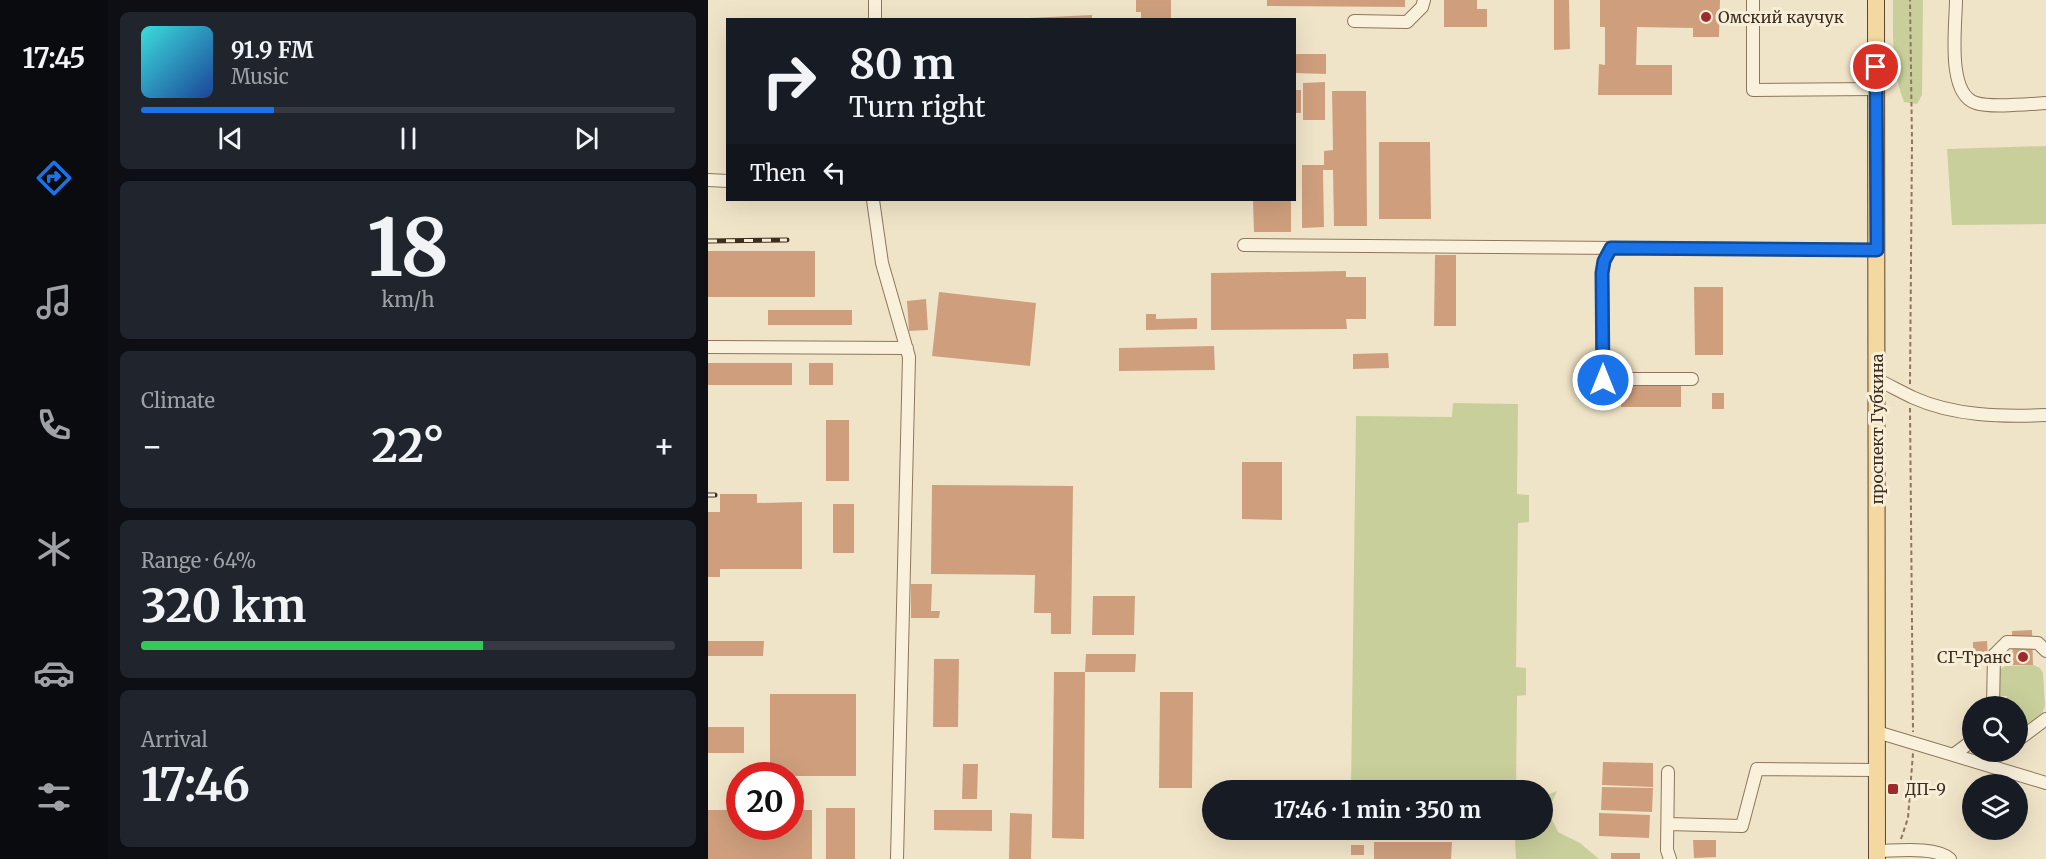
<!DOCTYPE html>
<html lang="en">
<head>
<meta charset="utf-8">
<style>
	body { margin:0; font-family:Merriweather,serif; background:#20242c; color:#f1f3f6; height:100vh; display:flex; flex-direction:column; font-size:22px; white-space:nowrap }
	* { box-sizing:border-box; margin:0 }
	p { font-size:20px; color:#9ea1a6 }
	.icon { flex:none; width:33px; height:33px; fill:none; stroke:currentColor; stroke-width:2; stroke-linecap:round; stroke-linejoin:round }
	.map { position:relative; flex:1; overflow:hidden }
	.drawer { display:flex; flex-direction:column; gap:12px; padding:12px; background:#0d0f14; width:600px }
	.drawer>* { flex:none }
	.banner { position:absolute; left:18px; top:18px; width:570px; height:183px; border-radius:0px; box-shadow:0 6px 24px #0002; background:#171b24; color:#f1f3f6; overflow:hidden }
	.fabs { position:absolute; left:1254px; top:696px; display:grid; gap:12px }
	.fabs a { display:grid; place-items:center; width:66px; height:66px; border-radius:50%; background:#171b24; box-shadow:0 6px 24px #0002; font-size:30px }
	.speed { position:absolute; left:18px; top:762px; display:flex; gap:12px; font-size:30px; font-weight:700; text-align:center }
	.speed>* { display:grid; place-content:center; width:78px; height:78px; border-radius:50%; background:#171b24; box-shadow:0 6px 24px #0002; line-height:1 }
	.speed .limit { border:9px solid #d22; background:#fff; color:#111 }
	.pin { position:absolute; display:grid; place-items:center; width:51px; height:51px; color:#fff; margin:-26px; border:3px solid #fff; border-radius:50%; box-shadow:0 2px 6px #0007 }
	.me { position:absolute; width:66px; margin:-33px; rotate:0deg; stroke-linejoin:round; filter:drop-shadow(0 0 4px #0008) }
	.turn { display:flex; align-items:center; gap:21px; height:126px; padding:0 24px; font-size:27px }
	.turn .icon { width:78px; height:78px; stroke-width:2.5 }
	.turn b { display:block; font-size:42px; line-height:51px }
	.then { display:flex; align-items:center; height:57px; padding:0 24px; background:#0003; gap:12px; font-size:22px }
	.big { font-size:45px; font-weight:700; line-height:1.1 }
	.drawer .card { flex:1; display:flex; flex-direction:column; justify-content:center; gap:9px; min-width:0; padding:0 21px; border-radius:9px; background:#20242c }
	.drawer .dial { align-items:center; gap:0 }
	.dial b { font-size:78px; line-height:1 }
	.song { display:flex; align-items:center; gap:18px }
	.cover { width:72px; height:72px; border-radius:9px; background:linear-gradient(135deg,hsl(180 70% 55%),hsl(220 70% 35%)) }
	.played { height:6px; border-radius:3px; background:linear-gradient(90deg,#1a73e8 25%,#363941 25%) }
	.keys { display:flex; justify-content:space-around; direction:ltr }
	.heat { display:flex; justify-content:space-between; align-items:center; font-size:33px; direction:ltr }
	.charge { height:9px; border-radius:4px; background:linear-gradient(90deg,#34c759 64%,#363941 0) }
	.trip { position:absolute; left:494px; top:780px; width:351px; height:60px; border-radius:30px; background:#171b24; box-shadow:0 6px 24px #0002; font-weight:700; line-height:60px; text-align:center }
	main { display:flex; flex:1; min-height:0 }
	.dock { display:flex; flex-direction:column; width:108px; justify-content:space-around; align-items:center; background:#090b0e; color:#9ea1a6 }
	.dock .icon { width:42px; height:42px }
	.dock .active { color:#1a73e8 }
	.dock b { font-size:27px; color:#f1f3f6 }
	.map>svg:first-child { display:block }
	.green { fill:#c9cf9b }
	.building { fill:#cf9f7d }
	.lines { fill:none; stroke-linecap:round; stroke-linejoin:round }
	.minor-casing { stroke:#8d765c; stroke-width:14 }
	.major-casing { stroke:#5b4430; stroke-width:18 }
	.path { stroke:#8d765c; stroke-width:2; stroke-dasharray:4.5 3; stroke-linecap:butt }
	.minor { stroke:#faf1dc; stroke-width:12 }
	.major { stroke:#f3d9a0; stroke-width:16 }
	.rail-casing { stroke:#3d2e20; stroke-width:5 }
	.rail { stroke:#f7eed8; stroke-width:3; stroke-dasharray:9; stroke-linecap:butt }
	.route-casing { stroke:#114b97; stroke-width:15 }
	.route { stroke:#1a73e8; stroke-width:10 }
	.poi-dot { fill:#9e2a2b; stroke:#f7eed8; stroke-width:2 }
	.labels { text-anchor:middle; stroke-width:6; stroke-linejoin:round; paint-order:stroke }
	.poi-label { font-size:16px; fill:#3d2e20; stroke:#f7eed8; text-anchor:start }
	.street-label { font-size:16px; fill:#3d2e20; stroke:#f7eed8 }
</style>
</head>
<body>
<main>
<nav class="dock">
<b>17:45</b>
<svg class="icon active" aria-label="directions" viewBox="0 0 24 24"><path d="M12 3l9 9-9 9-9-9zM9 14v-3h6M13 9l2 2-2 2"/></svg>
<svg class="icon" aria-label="music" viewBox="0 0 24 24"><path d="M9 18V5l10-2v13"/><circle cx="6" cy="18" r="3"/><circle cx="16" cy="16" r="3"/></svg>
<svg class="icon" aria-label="phone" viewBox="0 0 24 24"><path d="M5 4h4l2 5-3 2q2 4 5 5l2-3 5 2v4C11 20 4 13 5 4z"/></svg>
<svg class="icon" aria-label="climate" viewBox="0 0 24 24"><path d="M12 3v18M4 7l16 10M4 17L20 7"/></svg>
<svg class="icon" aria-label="car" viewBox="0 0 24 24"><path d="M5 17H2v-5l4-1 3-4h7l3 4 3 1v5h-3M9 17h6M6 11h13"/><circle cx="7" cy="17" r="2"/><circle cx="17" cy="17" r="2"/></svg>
<svg class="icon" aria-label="filters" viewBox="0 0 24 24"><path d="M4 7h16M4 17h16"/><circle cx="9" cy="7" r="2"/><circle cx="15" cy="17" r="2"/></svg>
</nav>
<section class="drawer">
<div class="card">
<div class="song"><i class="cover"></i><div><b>91.9 FM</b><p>Music</p></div></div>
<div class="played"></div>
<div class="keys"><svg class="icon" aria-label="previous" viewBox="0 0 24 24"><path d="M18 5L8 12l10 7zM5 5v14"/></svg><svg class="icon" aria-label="pause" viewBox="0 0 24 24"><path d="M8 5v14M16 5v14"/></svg><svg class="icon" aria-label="next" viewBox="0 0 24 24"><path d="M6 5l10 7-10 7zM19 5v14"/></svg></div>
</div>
<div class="card dial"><b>18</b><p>km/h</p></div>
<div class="card"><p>Climate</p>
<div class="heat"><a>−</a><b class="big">22°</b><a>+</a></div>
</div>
<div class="card"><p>Range · 64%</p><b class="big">320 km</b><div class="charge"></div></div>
<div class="card"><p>Arrival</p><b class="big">17:46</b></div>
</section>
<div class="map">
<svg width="1338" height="859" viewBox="0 0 1338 859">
	<rect width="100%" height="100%" fill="#f0e4c8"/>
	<path class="green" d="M1185 0H1215L1214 95 1209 104 1196 102C1183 69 1185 35 1185 0Z
		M1338 146V224L1244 225 1239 149Z
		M745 403 810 404 809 494 821 495V522L810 523 808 667 818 668V695L809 696 808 790H643L648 416 744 417Z
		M1326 665 1332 668 1335 673 1337 706 1333 717 1310 734V706H1289L1299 705V696H1289L1291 670 1297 666Z
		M849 791 840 811 850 832 872 843 891 859H808L807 840 643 839V830H834V797Z"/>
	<path class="building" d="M428 0H463V20H433V12H428Z
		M559 0H697V7L559 6Z
		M736 0H769V9H779V27H736Z
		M846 0H861L862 49 846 50Z
		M892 0H1012L1011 37H985V28L929 27 928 65H964V95H890L891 64 897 65V27H892Z
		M384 15V20H321V18Z
		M586 54H618V74L586 73Z
		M617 82V120H595V83Z
		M586 90H593V113H586Z
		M624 91H658L659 226H626L625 170H615L616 227 594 228V165H616V151L625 150Z
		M671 142H722L723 219H671Z
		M545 200H583V232H546Z
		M0 251H107V297H0Z
		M727 255H748V326H726Z
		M638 271V277H658V319H638L639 329 503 330V273Z
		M986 287H1015V355H987Z
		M231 292 328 303 322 366 224 356Z
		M218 299 220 330 201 331 199 301Z
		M60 310H144V325H60Z
		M438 314H448V319L489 318V329L438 330Z
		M506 346 507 370 411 371V348Z
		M680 353 681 368 645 369V354Z
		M0 363H84V385H0Z
		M101 363H125V385H101Z
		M913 386H973V407H913Z
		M1004 393H1016V409H1004Z
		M118 420H141V481H118Z
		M534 462H574V520L534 519Z
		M224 485 365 486 363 634H343V613H326L327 575 223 574Z
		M12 494H49V503L94 502V569H12V577H0V512H12Z
		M125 504H146V553H125Z
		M203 584H224L223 611H232L231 618H203Z
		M385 596H427L426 635H384Z
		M1324 630 1325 665H1305L1304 631Z
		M0 641H56L55 656H0Z
		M1279 641 1280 656H1265V642Z
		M378 654H428L427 672H377L376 839 344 838 346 672H377Z
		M226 659H251L250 727H225Z
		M452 692H485L484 788H451Z
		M62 694H148V776H62Z
		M0 727H36V753H0Z
		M895 762 945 763V787L894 785Z
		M255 764H270L269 799H254Z
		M894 787 945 788 944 812 893 810Z
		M118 808H147V859H118Z
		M0 810H32V826H82V810H104V859H0Z
		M226 810H284V831L226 830Z
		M302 813 324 814 323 859H301Z
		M891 813 942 815 941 838 891 836Z
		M985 840H1008V857L986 858Z
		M666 842H744L743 859H666Z
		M643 845H656V855H643Z
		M903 853H932V859H903Z"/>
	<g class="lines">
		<defs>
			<path id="minor" d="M1045 0V90L1168 89
				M1248 0C1248 25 1238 94 1268 103 1283 108 1321 104 1338 103
				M167 20V0
				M646 21 699 22 714 7 716 0
				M0 180 20 181
				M165 200 174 263 201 357 189 859
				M536 245 1169 250
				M903 248 896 261 894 273 895 379H984
				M0 347 199 348
				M1168 379C1181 385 1193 392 1206 398 1246 416 1294 417 1338 415
				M1285 706 1286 655 1299 642 1330 643 1338 651
				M1169 732 1338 783
				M1310 740 1338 719
				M1245 755 1264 741
				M960 772 959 850 962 859
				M960 824 1034 826 1049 769 1169 770
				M1169 851C1188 851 1227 846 1242 859"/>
			<path id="major" d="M1168 0 1169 859"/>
		</defs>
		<use href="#minor" class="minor-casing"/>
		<use href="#major" class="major-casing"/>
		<path class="path" d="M1202 384 1204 142 1202 0
			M1202 408 1205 732
			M1193 839 1200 818 1205 753"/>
		<use href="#minor" class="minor"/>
		<use href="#major" class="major"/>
		<defs>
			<path id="rail" d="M0 241 79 240
				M0 495H7"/>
		</defs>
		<use href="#rail" class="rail-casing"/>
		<use href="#rail" class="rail"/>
	</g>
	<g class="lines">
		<defs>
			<path id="route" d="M895 380 894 273 896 261 903 248 1169 250 1168 67"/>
		</defs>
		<use href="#route" class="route-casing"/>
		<use href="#route" class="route"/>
	</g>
	<g class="poi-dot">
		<circle cx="998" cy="17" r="6"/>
		<circle cx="1315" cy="657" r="6"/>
		<rect x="1179" y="783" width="12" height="12" rx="3"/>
	</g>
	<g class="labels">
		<g class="poi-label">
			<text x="1010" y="23">Омский каучук</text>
			<text x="1303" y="663" text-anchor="end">СГ-Транс</text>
			<text x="1197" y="795">ДП-9</text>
		</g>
		<g class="street-label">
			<text transform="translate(1169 429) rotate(-90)" y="6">проспект Губкина</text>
		</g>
	</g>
</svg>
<div class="fabs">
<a><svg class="icon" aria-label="search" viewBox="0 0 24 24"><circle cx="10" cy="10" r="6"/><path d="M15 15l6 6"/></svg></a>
<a><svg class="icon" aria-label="layers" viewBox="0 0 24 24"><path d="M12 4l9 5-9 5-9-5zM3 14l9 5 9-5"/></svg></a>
</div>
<div class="speed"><div class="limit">20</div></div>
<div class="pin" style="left:1168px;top:67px;background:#d93025"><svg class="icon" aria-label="arrive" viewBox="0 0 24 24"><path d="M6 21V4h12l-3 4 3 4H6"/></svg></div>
<svg class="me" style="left:895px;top:380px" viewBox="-20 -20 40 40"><circle r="17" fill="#1a73e8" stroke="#fff" stroke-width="3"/><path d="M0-11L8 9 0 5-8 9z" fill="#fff"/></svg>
<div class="trip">17:46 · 1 min · 350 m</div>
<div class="banner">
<div class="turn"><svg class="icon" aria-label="right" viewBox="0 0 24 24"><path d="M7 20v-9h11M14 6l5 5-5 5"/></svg><div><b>80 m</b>Turn right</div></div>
<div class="then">Then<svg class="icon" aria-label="left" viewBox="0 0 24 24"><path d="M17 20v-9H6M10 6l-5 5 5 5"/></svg></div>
</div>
</div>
</main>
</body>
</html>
